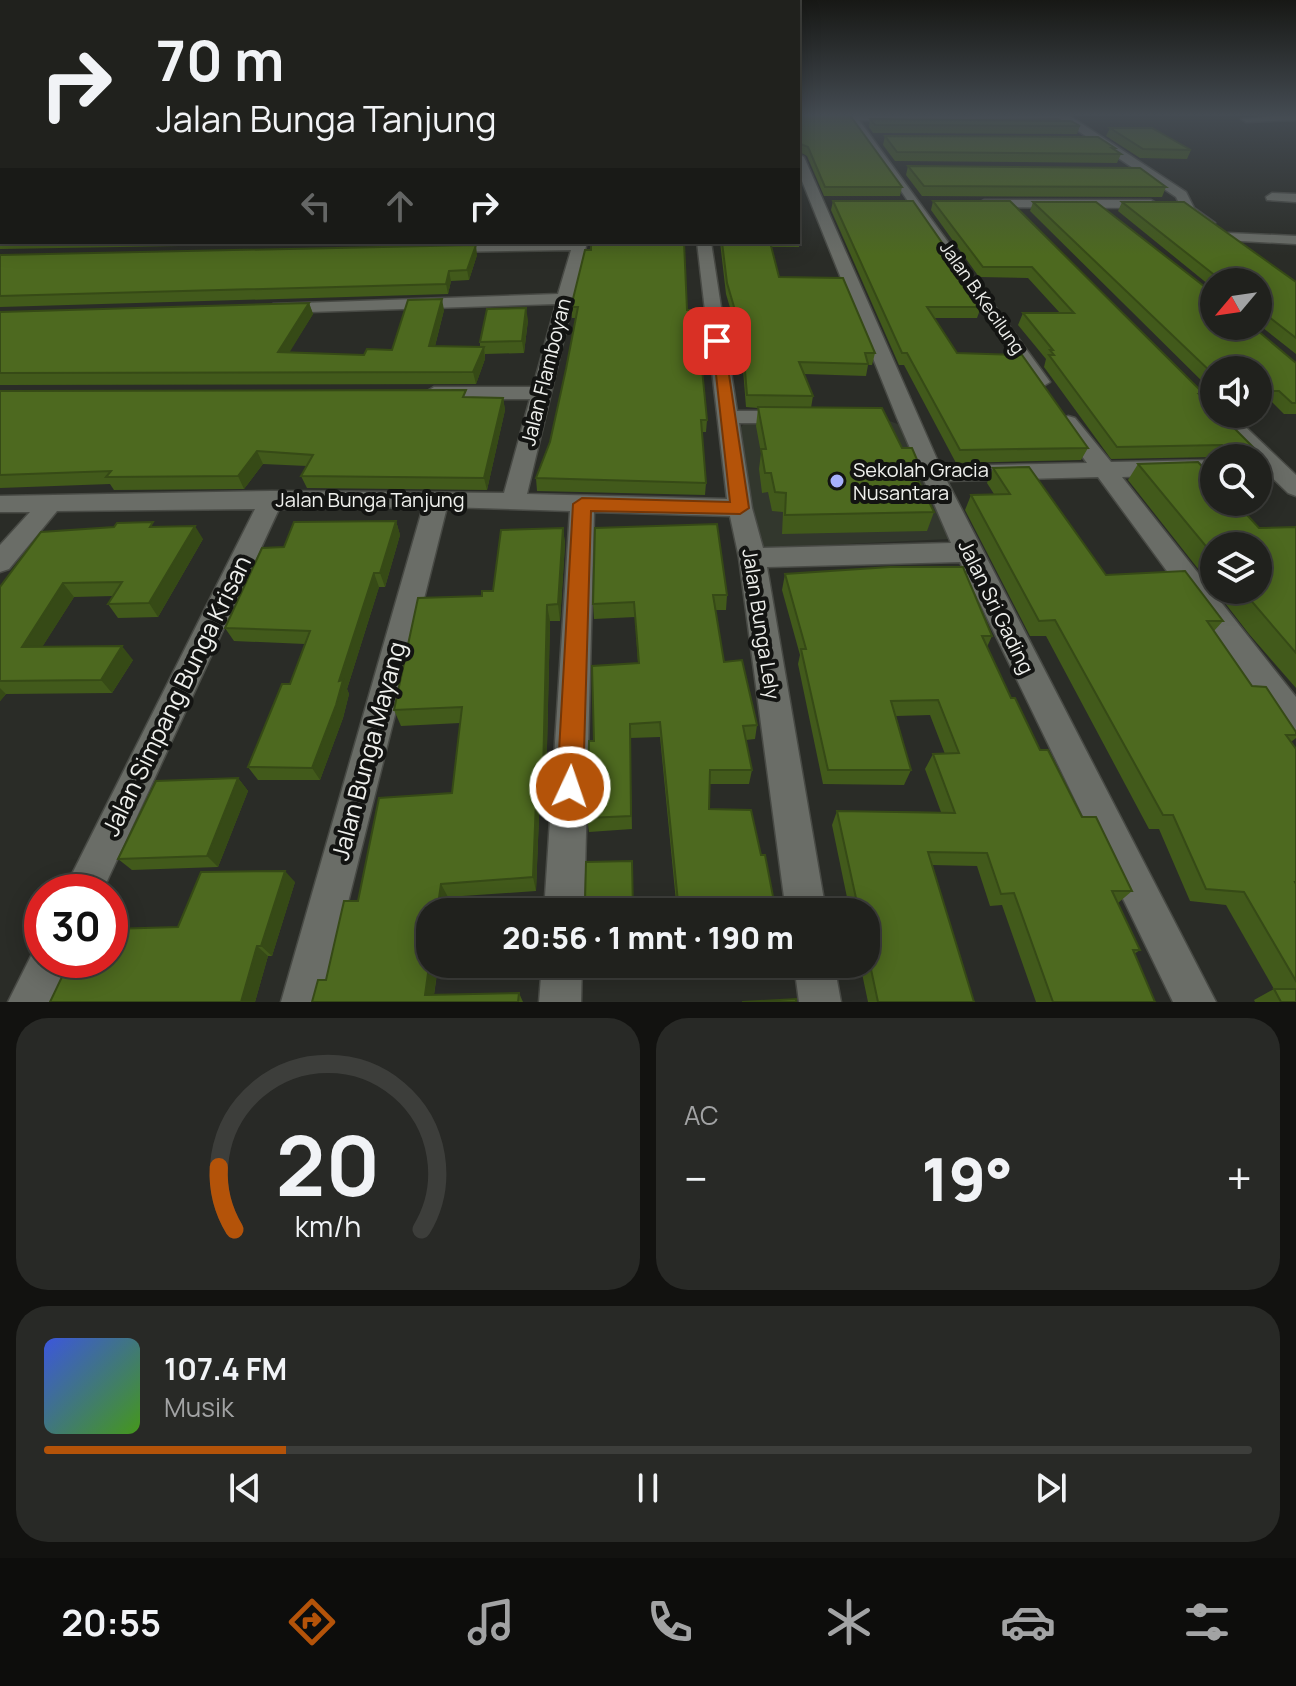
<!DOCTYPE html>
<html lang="id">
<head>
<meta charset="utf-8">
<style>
	body { margin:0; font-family:Manrope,sans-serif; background:#282926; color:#f1f3f6; height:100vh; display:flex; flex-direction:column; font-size:30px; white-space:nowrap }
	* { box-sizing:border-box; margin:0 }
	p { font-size:26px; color:#a2a3a4 }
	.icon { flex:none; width:44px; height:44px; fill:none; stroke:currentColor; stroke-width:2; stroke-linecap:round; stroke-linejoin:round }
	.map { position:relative; height:1002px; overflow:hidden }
	.drawer { display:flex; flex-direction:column; gap:16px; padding:16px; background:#121210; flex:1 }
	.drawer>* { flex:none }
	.banner { position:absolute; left:0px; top:0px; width:800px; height:244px; box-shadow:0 4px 20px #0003,0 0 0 2px #3d3e3b; background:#20211d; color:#f1f3f6; overflow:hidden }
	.needle { width:52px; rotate:241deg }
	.fabs { position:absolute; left:1200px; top:268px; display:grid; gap:16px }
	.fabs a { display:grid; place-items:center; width:72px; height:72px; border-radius:50%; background:#20211d; box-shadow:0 4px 20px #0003,0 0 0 2px #3d3e3b; font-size:40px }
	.speed { position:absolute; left:24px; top:874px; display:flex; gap:16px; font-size:40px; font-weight:700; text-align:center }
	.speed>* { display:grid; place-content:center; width:104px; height:104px; border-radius:50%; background:#20211d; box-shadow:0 4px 20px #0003,0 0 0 2px #3d3e3b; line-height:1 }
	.speed .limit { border:12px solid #d22; background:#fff; color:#111 }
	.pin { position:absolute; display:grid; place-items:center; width:68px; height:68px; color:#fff; margin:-34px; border-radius:16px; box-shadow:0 4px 12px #0006 }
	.me { position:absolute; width:88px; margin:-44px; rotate:3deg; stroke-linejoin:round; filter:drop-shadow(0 0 6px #0008) }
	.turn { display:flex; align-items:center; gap:28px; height:168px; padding:0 24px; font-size:36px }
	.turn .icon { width:104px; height:104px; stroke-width:2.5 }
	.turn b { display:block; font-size:56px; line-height:68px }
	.lanes { display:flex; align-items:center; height:76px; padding:0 24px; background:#0003; justify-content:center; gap:40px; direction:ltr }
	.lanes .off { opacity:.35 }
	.big { font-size:60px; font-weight:800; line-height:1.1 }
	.drawer .card { flex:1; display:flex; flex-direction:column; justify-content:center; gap:12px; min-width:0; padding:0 28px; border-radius:32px; background:#282926 }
	.drawer .dial { align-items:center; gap:0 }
	.dial svg { height:208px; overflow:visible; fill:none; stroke:#3d3e3b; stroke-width:7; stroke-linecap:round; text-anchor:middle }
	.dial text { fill:#f1f3f6; stroke:none }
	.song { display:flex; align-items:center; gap:24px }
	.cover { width:96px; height:96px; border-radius:12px; background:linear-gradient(135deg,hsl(230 70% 55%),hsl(100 70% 35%)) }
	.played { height:8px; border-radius:4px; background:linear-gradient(90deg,#b45309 20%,#3d3e3b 20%) }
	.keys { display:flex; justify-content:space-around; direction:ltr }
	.heat { display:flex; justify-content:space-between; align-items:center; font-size:44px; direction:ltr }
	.drawer .tiles { flex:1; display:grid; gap:16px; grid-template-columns:1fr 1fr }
	.card:last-child { grid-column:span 2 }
	.trip { position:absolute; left:416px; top:898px; width:464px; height:80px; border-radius:32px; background:#20211d; box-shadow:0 4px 20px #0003,0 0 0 2px #3d3e3b; font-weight:800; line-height:80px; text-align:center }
	.tab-bar { display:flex; height:128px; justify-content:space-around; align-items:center; background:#0d0d0c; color:#a2a3a4 }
	.tab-bar .icon { width:56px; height:56px }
	.tab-bar .selected { color:#b45309 }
	.tab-bar b { font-size:36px; color:#f1f3f6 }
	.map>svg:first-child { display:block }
	.built { fill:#32372d }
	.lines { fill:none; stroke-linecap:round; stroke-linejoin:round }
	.street-casing { stroke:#484a45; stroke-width:3 }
	.street { fill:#6a6d67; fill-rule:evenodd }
	.wall { fill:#425a1b }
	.shaded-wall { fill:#364a16 }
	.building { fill:#4d691f; stroke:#364a16; stroke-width:2 }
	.route { fill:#b45309; stroke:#753606; stroke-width:2 }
	.poi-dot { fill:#a7b1fc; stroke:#131412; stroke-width:3 }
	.labels { text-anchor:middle; stroke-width:8; stroke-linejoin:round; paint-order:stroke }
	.far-street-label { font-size:18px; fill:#eff0ed; stroke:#131412 }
	.street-label { font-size:20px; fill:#eff0ed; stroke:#131412 }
	.poi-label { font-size:20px; fill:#eff0ed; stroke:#131412; text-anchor:start }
	.near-street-label { font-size:24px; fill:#eff0ed; stroke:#131412 }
</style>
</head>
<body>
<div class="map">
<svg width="1296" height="1002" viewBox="0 0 1296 1002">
	<rect width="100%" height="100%" fill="#2a2c27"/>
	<path class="built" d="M887 420 903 426 949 534 948 539 769 548 761 545 756 537 739 429 744 424Z"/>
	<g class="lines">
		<defs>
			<path id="street" d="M844 114H1067L1186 192 1194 208 1215 223 1203 226 1184 213 1176 197 1059 118 859 120 1050 382 1040 388 1033 386 887 170Z
				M1296 114V120L1246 122 1241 119Z
				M798 154 804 157 940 466 1087 463 1057 422 1068 416 1075 418 1111 462 1214 460V474L1122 477 1296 697V736L1285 732 1098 477 947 481 1216 1002H1173L960 562 767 567 826 912H786L739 558 730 516 594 512 584 912H544L570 511 447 507 323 1002H281L423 507 279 509 102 892H63L255 509 57 511 9 569 0 572V545L30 512H0V496L272 491 504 493 530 399H434L424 393 434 387H533L556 304 279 313 273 312V304L558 294 571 250 446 252 439 248 446 244 587 242 527 494 727 499 697 242H711L737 411H788L798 417 788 423H739L752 508 763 548 951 543 897 418 798 171Z
				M1272 193 1296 194V202L1267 200 1266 197Z
				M984 200H1151L1158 204 1151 208 979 207 977 204Z
				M1228 233 1296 236V244L1223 240 1221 237Z
				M1214 409V414H1232L1296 475V496L1288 493 1258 464V458H1252L1213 418 1210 414Z
				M42 943V960H70L51 1002H8L36 946Z
				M542 964H582L581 1002H539Z
				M794 964H834L841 1002H799Z"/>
		</defs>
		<use href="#street" class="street-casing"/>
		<use href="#street" class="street"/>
	</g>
	<path class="wall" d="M0 114H2V242H411L0 249Z
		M798 114 902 187 900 196H824L807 156 798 151Z
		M870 119 1080 126 1077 134 873 133 869 127Z
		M1110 128 1191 150 1187 159 1140 158 1106 136Z
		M885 136 1115 148V150L1121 154 1117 163 895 161 883 145Z
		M908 166 1166 187 1162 197 922 196 906 175Z
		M833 201 959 267 958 273 981 307 977 318H934L957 353 1088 448 1081 460 956 463 904 365H899L831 210Z
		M933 201H1010L1204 394 1202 397 1257 451 1251 458 1214 457 1111 459 1044 367 1046 359 1018 325 1023 313H1060L1028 278 979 277 931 210Z
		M1033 202 1296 363V414H1284L1272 402H1258V370H1214V393L1030 211Z
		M1122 202 1296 282V354L1258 324V282H1214V289L1118 211Z
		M798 232 800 237 799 247H771L779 277 875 353 872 365H868L866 376 804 374 813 396 811 408 902 448 921 469 918 480 934 512 927 531 782 534 783 512 772 511 768 492 762 493 759 469 761 453 756 426 758 408 746 407 741 345 726 294 720 242H798Z
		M591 250 687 310 691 324 707 420 706 432H702L706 483 705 495 537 491 536 478 550 442 566 369 576 318H572L571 307Z
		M0 255H477L469 280 451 281 448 294 0 307Z
		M309 303 313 314 289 352 364 355 392 350 444 310 435 346 480 347V342L528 320 524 353 485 354V359L476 384 0 385V312Z
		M0 391 503 398 505 410 487 490 307 488 301 476 307 466 263 464 244 489 114 490 110 484 0 488Z
		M1138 464 1259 528 1296 527V688L1249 634 1215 590H1258L1214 546V589L1128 480Z
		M993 468 1106 575 1223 621 1214 631 1252 686 1296 732V738L1291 742 1296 749V1002H1255L1254 1000 1274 989 1226 905 1190 901 1159 829H1149L1046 636H1030L965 510 971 495 994 494 987 483Z
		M396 521 400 535 385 587H379L347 689 349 694 343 718 320 780H258L248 767 290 684 305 644 234 641 225 628 284 547Z
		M156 527 203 539 158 617 118 618 108 604 113 596 74 597 42 647 133 660 112 693 6 694 0 701V587Z
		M563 528 565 544 560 621H550L546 790 540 791 536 891 448 897 434 995 519 993 523 1002H312L326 980 358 901 452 793 460 723 401 726 394 710 482 596 493 591Z
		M785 574 992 636 987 647 1011 698 1040 750 1082 817 1132 891 1118 903 1140 950 1134 954 1155 1002H1036L1002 905 990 906 977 866 932 865 974 1002H868L860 964H866V912H850L832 825 837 811 941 812 925 769 933 754H945L930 715 896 716 911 770 904 785 823 784 798 664 800 655 782 590Z
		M727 595 726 610H715L724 662 757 725 755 739 746 740 752 770 749 784H709V809L776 912H677L660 737 630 738 632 829 589 832 587 818 594 741 638 663 635 617 594 619 593 604Z
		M238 778 248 791 218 867 132 870 118 859Z
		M295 882 272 956H268L255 1002H50L178 927Z"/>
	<path class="shaded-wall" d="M476 245 477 255 469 280 467 270Z
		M449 271 451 281 448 294 446 284Z
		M442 299 444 310 432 358 429 346Z
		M309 303 313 314 283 363 278 352Z
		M526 308 528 320 524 353 522 341Z
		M484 347 485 359 476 384 473 372Z
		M503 398 505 410 487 490 484 478Z
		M257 451 263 464 244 489 238 476Z
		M396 521 400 535 385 587 380 573Z
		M195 526 203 539 158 617 149 603Z
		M563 528 565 544 560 621 558 604Z
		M374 573 379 587 347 689 349 694 343 718 320 780 312 768Z
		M63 583 74 597 34 660 22 647Z
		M547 605 550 621 546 790 543 775Z
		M122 646 133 660 112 693 101 680Z
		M0 688 6 694 0 701Z
		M537 775 540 791 536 891 533 877Z
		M238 778 248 791 218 867 207 856Z
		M285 871 295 882 272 956 261 946Z
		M441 884 448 897 446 912H437Z
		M257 946 268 956 255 1002H241Z
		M430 959V964H438L433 1002 425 995Z"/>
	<path class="building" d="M0 114H2V239H0Z
		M798 114H849L902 187H825L808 147 798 143V146Z
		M870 119 1071 121 1080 126 875 125Z
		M1110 128H1152L1191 150 1143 149Z
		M885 136 1098 137 1115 148H1112L1121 154 897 152Z
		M908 166 1140 168 1166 187 924 186Z
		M833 201H913L959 267H953L981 307H927L957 353 1022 355 1088 448 960 450 907 353H902Z
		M933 201H1010L1204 394H1199L1214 408V414H1220L1257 451H1225L1222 445 1117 447 1049 355H1054L1050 350H1053L1023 313H1074L1032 267H983Z
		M1033 202H1096L1214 294V326H1252L1296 363V403H1292L1279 391H1258V370H1214V375Z
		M1122 202H1184L1296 282V338L1264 313H1258V282H1221L1222 281Z
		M591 242H684L687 310H690L691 324H698L702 369 707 420H701L706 483 536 478 550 442 566 369 578 307H571L585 250H591Z
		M722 242H770L779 277 843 278 875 353H865L868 364 799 362 813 396 747 395 742 334 727 283Z
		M476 245 467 270 449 271 446 284 0 296V255Z
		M442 299 429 346 484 347 473 372 0 373V312L309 303 278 352 364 355 367 349 392 350 408 300Z
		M526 308 522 341 480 342 487 309Z
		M466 390 463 397 503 398 484 478 301 476 313 455 257 451 238 476 106 477 111 471 0 475V391Z
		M758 407 882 408 902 448H912L921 469 913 470 934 512 785 515 786 493 775 492 771 473H765L761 449H766Z
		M1198 462 1214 479V502H1235L1259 528 1296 527V653L1242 590H1258V546H1214V556L1138 464Z
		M1029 467 1106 575 1185 571 1223 621H1207L1252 686 1266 687 1296 732V735H1286L1296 749V882H1295L1296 884V981L1244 892 1206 889 1173 815H1163L1055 620 1039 621 971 495 1010 494 993 468Z
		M396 521 380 573H374L339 681 343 680 336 705 312 768 248 767 282 684H290L310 631 225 628 262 548 284 547 294 522Z
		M153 522 150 527 195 526 149 603 108 604 122 582 63 583 22 647 122 646 101 680 0 681V587L41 532 114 527 117 523Z
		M717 524 727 595H713L724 662 742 660 757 725 743 726 752 770H710L709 809 751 810 761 855H765L776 912H679L660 722 630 724 631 816 587 818 589 741H594L592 666 639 663 634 602 593 604 595 528Z
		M563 528 558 604 547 605 543 775H537L533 877 441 884 437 912H430V959L425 995 519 993 518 1002H312L318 980H326L344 901H358L379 798 452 793 462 707 394 710 418 598 482 596V591H493L501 530Z
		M890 567H963L992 636H982L1011 698H1015L1040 750H1048L1082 817H1096L1132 891H1112L1140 950H1133L1155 1002H1053L1014 893 1001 894 987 853 928 852 974 1002H878L866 946V912H859L837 811 955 813 933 754 959 753 938 700 891 701 911 770H828L801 649H806L785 574Z
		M238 778 207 856 118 859 156 781Z
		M632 861 633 912H579V904L585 901 586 862Z
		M285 871 261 946H257L241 1002H50L70 960H110V929L178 927 201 872Z
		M1274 989H1296V1002H1281Z
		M796 999V1002H742Z"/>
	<linearGradient id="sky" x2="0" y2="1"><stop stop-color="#171815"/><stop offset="0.45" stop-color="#444b52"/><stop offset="1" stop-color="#444b52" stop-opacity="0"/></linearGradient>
	<rect width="1296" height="255" fill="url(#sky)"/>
	<path class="route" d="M712 338 724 341 749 508 740 514 591 511 583 787 579 795 570 799 560 795 557 787 573 504 582 498 730 502Z"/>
	<circle class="poi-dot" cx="837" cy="481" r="8"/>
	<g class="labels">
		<g class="far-street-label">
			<text transform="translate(982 298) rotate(55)" y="6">Jalan B.Kecilung</text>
		</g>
		<g class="street-label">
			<text transform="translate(546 372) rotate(-76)" y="7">Jalan Flamboyan</text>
			<text x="370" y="507">Jalan Bunga Tanjung</text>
			<text transform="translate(996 607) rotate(64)" y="7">Jalan Sri Gading</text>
			<text transform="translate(761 624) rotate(81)" y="7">Jalan Bunga Lely</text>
		</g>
		<g class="poi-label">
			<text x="853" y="477">Sekolah Gracia<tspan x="853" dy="23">Nusantara</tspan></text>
		</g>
		<g class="near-street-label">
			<text transform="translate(177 696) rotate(-64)" y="8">Jalan Simpang Bunga Krisan</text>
			<text transform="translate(369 751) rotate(-75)" y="8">Jalan Bunga Mayang</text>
		</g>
	</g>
</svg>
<div class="fabs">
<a><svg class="needle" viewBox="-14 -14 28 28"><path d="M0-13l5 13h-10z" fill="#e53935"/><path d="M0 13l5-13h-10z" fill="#a2a3a4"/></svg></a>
<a><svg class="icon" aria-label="sound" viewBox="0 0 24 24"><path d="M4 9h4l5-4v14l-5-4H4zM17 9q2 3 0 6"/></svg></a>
<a><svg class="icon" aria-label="search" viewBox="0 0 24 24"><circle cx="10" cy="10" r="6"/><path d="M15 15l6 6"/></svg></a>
<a><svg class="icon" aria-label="layers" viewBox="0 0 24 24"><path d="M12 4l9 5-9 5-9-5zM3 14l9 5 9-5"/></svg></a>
</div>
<div class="speed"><div class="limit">30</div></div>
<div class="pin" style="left:717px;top:341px;background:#d93025"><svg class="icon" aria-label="arrive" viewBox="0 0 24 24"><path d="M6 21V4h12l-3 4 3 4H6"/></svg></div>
<svg class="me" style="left:570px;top:787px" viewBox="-20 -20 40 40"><circle r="17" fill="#b45309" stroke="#fff" stroke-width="3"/><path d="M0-11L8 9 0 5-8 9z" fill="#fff"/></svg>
<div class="trip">20:56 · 1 mnt · 190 m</div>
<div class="banner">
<div class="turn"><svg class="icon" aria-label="right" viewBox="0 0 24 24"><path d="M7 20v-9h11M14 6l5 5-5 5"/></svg><div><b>70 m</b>Jalan Bunga Tanjung</div></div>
<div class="lanes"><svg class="icon off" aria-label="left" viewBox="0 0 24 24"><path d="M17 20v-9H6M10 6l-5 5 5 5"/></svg><svg class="icon off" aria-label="ahead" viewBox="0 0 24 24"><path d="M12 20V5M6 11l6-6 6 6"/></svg><svg class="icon" aria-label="right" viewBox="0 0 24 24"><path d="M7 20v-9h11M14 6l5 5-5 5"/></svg></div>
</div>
</div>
<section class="drawer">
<div class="tiles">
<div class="card dial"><svg viewBox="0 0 100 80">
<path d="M14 69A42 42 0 1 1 86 69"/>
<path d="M14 69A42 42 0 0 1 8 45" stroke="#b45309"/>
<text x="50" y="56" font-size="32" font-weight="700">20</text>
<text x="50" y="72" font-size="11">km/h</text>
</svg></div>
<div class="card"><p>AC</p>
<div class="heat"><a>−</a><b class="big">19°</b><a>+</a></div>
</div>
<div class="card">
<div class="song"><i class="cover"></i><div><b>107.4 FM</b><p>Musik</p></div></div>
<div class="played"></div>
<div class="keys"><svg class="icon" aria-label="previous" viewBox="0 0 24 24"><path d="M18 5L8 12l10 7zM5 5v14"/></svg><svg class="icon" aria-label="pause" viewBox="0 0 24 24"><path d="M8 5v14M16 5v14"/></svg><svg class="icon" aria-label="next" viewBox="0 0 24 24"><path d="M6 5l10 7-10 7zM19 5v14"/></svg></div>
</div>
</div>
</section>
<nav class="tab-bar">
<b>20:55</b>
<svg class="icon selected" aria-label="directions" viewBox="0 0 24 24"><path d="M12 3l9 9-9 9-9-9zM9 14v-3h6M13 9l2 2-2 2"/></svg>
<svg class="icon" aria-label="music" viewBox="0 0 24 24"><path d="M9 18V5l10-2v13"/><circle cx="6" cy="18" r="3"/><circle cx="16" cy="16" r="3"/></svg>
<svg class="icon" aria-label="phone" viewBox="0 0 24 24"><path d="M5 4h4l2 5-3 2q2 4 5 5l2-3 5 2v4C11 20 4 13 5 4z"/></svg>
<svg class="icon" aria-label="climate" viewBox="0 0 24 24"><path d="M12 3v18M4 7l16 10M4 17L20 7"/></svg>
<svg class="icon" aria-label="car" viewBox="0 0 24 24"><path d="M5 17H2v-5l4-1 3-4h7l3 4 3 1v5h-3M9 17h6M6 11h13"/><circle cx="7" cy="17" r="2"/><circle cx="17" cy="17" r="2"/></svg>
<svg class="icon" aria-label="filters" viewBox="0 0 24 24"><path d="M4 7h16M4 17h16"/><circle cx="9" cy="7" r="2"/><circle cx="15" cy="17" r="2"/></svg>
</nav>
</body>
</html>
